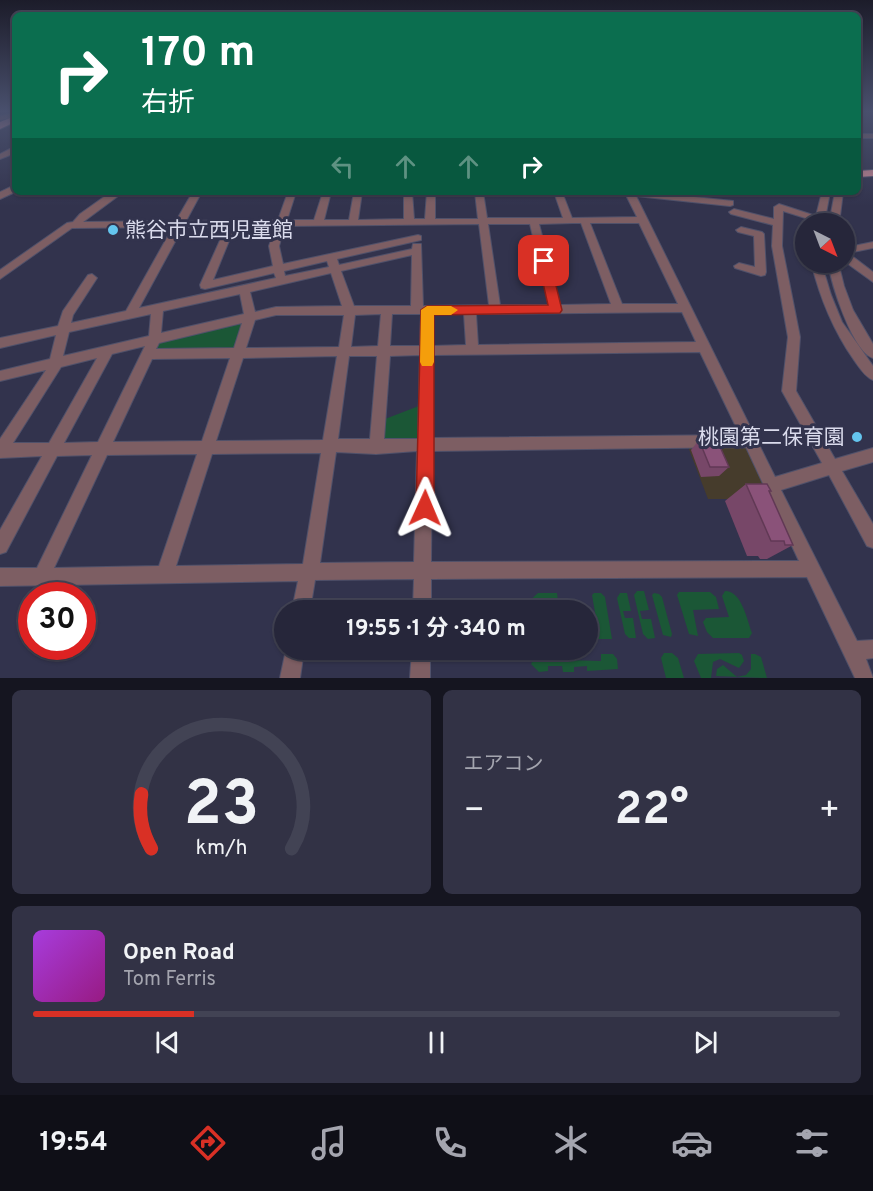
<!DOCTYPE html>
<html lang="ja">
<head>
<meta charset="utf-8">
<style>
	body { margin:0; font-family:Overpass,"Noto Sans JP",sans-serif; background:#323245; color:#f1f3f6; height:100vh; display:flex; flex-direction:column; font-size:22px; white-space:nowrap }
	* { box-sizing:border-box; margin:0 }
	p { font-size:20px; color:#a4a5af }
	.icon { flex:none; width:33px; height:33px; fill:none; stroke:currentColor; stroke-width:2; stroke-linecap:round; stroke-linejoin:round }
	.map { position:relative; height:678px; overflow:hidden }
	.side { display:flex; flex-direction:column; gap:12px; padding:12px; background:#151520; flex:1 }
	.side>* { flex:none }
	.banner { position:absolute; left:12px; top:12px; width:849px; height:183px; border-radius:9px; box-shadow:0 2px 4px #0004,0 0 0 2px #424354; background:#0b6e4f; color:#fff; overflow:hidden }
	.needle { width:39px; rotate:138deg }
	.buttons { position:absolute; left:795px; top:213px; display:grid; gap:12px }
	.buttons a { display:grid; place-items:center; width:60px; height:60px; border-radius:50%; background:#26263a; box-shadow:0 2px 4px #0004,0 0 0 2px #424354; font-size:30px }
	.speed { position:absolute; left:18px; top:582px; display:flex; gap:12px; font-size:30px; font-weight:700; text-align:center }
	.speed>* { display:grid; place-content:center; width:78px; height:78px; border-radius:50%; background:#26263a; box-shadow:0 2px 4px #0004,0 0 0 2px #424354; line-height:1 }
	.speed .limit { border:9px solid #d22; background:#fff; color:#111 }
	.pin { position:absolute; display:grid; place-items:center; width:51px; height:51px; color:#fff; margin:-26px; border-radius:12px; box-shadow:0 3px 9px #0006 }
	.me { position:absolute; width:66px; margin:-33px; rotate:1deg; stroke-linejoin:round; filter:drop-shadow(0 0 4px #0008) }
	.turn { display:flex; align-items:center; gap:21px; height:126px; padding:0 30px; font-size:27px }
	.turn .icon { width:78px; height:78px; stroke-width:2.5 }
	.turn b { display:block; font-size:42px; line-height:51px }
	.lanes { display:flex; align-items:center; height:57px; padding:0 30px; background:#0003; justify-content:center; gap:30px; direction:ltr }
	.lanes .off { opacity:.35 }
	.big { font-size:45px; font-weight:700; line-height:1.1 }
	.side .widget { flex:1; display:flex; flex-direction:column; justify-content:center; gap:9px; min-width:0; padding:0 21px; border-radius:9px; background:#323245 }
	.side .dial { align-items:center; gap:0 }
	.dial svg { height:156px; overflow:visible; fill:none; stroke:#424354; stroke-width:7; stroke-linecap:round; text-anchor:middle }
	.dial text { fill:#f1f3f6; stroke:none }
	.song { display:flex; align-items:center; gap:18px }
	.cover { width:72px; height:72px; border-radius:9px; background:linear-gradient(135deg,hsl(280 70% 55%),hsl(310 70% 35%)) }
	.played { height:6px; border-radius:3px; background:linear-gradient(90deg,#d93025 20%,#424354 20%) }
	.keys { display:flex; justify-content:space-around; direction:ltr }
	.heat { display:flex; justify-content:space-between; align-items:center; font-size:33px; direction:ltr }
	.side .tiles { flex:1; display:grid; gap:12px; grid-template-columns:1fr 1fr }
	.widget:last-child { grid-column:span 2 }
	.trip { position:absolute; left:274px; top:600px; width:324px; height:60px; border-radius:30px; background:#26263a; box-shadow:0 2px 4px #0004,0 0 0 2px #424354; font-weight:700; line-height:60px; text-align:center }
	.menu { display:flex; height:96px; justify-content:space-around; align-items:center; background:#0f0f17; color:#a4a5af }
	.menu .icon { width:42px; height:42px }
	.menu .on { color:#d93025 }
	.menu b { font-size:27px; color:#f1f3f6 }
	.map>svg:first-child { display:block }
	.commercial { fill:#463c2c }
	.green { fill:#1b5736 }
	.lines { fill:none; stroke-linecap:round; stroke-linejoin:round }
	.minor-casing { stroke:#50516a; stroke-width:2 }
	.major-casing { stroke:#50516a; stroke-width:2 }
	.minor { fill:#7d5e63; fill-rule:evenodd }
	.major { fill:#c2848f; fill-rule:evenodd }
	.wall { fill:#774768 }
	.building { fill:#8a5279; stroke:#613955; stroke-width:1.5 }
	.route { fill:#d93025; stroke:#8d1f18; stroke-width:1.5 }
	.slow { fill:#f59e0b }
	.poi-dot { fill:#64c5ee; stroke:#32334d; stroke-width:2 }
	.labels { text-anchor:middle; stroke-width:6; stroke-linejoin:round; paint-order:stroke }
	.poi-label { font-size:21px; fill:#dadbec; stroke:#32334d; text-anchor:start }
</style>
</head>
<body>
<div class="map">
<svg width="873" height="678" viewBox="0 0 873 678">
	<rect width="100%" height="100%" fill="#32334d"/>
	<path class="commercial" d="M744 443 773 499H708L687 444Z"/>
	<path class="green" d="M243 322 235 349 153 351 159 341Z
		M424 404V439L383 441 385 419Z
		M637 591H644L649 610 640 611 642 619H651L655 638 648 639 643 634 634 595Z
		M725 591C742 591 747 620 752 633L749 638H713L707 632 703 622 706 618 729 617 722 596Z
		M679 592H710L716 597 719 609 693 610 698 636 689 634 677 595Z
		M538 593H557L558 601H542V610H527V603Z
		M594 593H601L605 597 612 639H588V624H597L592 595Z
		M620 593H627L631 611H623L625 618H633L636 638H629L625 634 617 598Z
		M654 593 659 594 662 597 672 634 671 637 663 635 652 595Z
		M664 653H672L678 658 684 678H666L661 658Z
		M739 653 742 655 744 661 739 668 720 659 713 662 711 678H701L694 661 698 654Z
		M601 654H613L617 659 618 669 587 671V666L574 667V672H563L562 666H548V671L539 672 531 664 536 655H562L563 660 601 661Z
		M751 654H755L761 657 767 678 716 676 717 669 723 665 737 677 746 675 751 669Z"/>
	<g class="lines">
		<defs>
			<path id="minor" d="M15 113V117L0 120V116Z
				M858 134H873V138H858Z
				M12 148H15V153L0 159V154Z
				M15 185V192L0 199V192Z
				M111 192H236L232 195H200L186 221 278 220 288 192H296L287 220H314L323 192H331L324 220H349L354 192H362L358 220 404 219V192H412L414 219H425L427 192H435V219H478L475 192H483L487 218H563L554 192H562L572 218 637 217 626 195 615 192H646L733 201V205L730 206 636 196 775 477 822 463 782 391 788 337 772 246 773 225 731 214 729 212 734 209 774 219V207L779 204 816 216 822 192H830L824 224H814L815 221 783 211 782 246 800 337 796 391 835 459 873 448V462L842 471 873 524V548L867 546 829 475 781 490 857 641 873 640V658L866 659 873 678H855L807 577 431 579V610H413L414 579 315 580 310 610H292L298 581 0 586V568H37L92 455 57 456 6 552 0 554V530L42 456 0 458V439L46 370 0 381V371L50 359 56 335 0 348V338L58 326 63 311 88 275 92 274 97 278 73 315 71 323 126 311 173 227 72 228 0 279V270L67 223 73 222 80 214ZM191 195 176 221 83 222 118 196ZM573 223H581L611 304 560 305 539 224ZM590 223H639L678 304H622ZM479 224 489 305 423 306 421 244H413L412 249 339 265 337 259 421 240V236L418 235 283 264 279 246 285 226ZM488 224H530L549 305H500ZM235 226H276L269 246 273 266 213 280ZM183 227H226L200 285 201 288 205 289 274 273 276 278 139 308ZM412 255 411 306H354L341 271ZM327 261 329 267 285 276 284 271ZM331 273 342 306 276 307 255 312 250 292ZM240 294 244 314 161 333 163 311ZM682 312 696 342 478 345 476 314ZM151 314 149 336 63 356 69 332ZM381 314 378 346 351 347 355 315ZM392 314H421L420 346H390ZM433 314H464L466 345 432 346ZM276 315H344L339 347 246 348 255 320ZM242 323 234 348 156 349 159 343ZM145 346 98 442 64 443 112 354ZM700 352 740 435 432 438V355ZM420 355 418 439H384L390 356ZM337 356 323 440 216 441 243 358ZM349 356H377L370 439H338ZM97 358 49 443H13L61 367ZM230 358 202 441 113 442 152 359ZM746 447 799 561 431 562 432 451ZM417 451 414 562 320 563 336 452 376 454ZM321 453 303 564 176 566 212 454ZM197 454 159 566 54 568 107 455Z
				M835 192H843L839 224H829Z
				M741 227 762 232 764 234 766 272 765 275 761 276 735 268 734 266 739 263 755 267 754 236 738 232 736 230Z
				M873 242V248L848 253 873 272V282L844 261V248Z
				M811 262H821L831 295 842 322 873 366V380C865 377 859 367 854 360 833 330 820 298 811 262Z
				M828 262H838L844 286 853 310 873 344V358C852 351 831 283 828 262Z
				M286 650H304L300 678H280Z
				M412 650H430V678H410Z"/>
			<path id="major" d="M15 116V122L0 129V122Z
				M873 170V176L858 177V171Z"/>
		</defs>
		<use href="#minor" class="minor-casing"/>
		<use href="#major" class="major-casing"/>
		<use href="#minor" class="minor"/>
		<use href="#major" class="major"/>
	</g>
	<path class="wall" d="M699 440 729 467 719 476 701 477 691 450Z
		M746 484 771 491 769 492 793 545 767 559H760L758 556H747L725 501Z"/>
	<path class="building" d="M699 440H717L729 467H710Z
		M746 484H767L771 491H769L793 545H785L784 541H771Z"/>
	<linearGradient id="sky" x2="0" y2="1"><stop stop-color="#1c1c2a"/><stop offset="0.54" stop-color="#49506d"/><stop offset="1" stop-color="#49506d" stop-opacity="0"/></linearGradient>
	<rect width="873" height="206" fill="url(#sky)"/>
	<path class="route" d="M544 257 550 261 562 310 560 313 434 315V508L431 514 425 517 419 514 416 508 421 310 427 306 548 305 538 261Z"/>
	<path class="slow" d="M427 306H451L458 310 451 315H434V362L432 366H422L420 362 421 310Z"/>
	<g class="poi-dot">
		<circle cx="113" cy="230" r="6"/>
		<circle cx="857" cy="437" r="6"/>
	</g>
	<g class="labels">
		<g class="poi-label">
			<text x="125" y="237">熊谷市立西児童館</text>
			<text x="845" y="444" text-anchor="end">桃園第二保育園</text>
		</g>
	</g>
</svg>
<div class="buttons">
<a><svg class="needle" viewBox="-14 -14 28 28"><path d="M0-13l5 13h-10z" fill="#e53935"/><path d="M0 13l5-13h-10z" fill="#a4a5af"/></svg></a>
</div>
<div class="speed"><div class="limit">30</div></div>
<div class="pin" style="left:544px;top:261px;background:#d93025"><svg class="icon" aria-label="arrive" viewBox="0 0 24 24"><path d="M6 21V4h12l-3 4 3 4H6"/></svg></div>
<svg class="me" style="left:425px;top:508px" viewBox="-20 -20 40 40"><path d="M0-17L14 15 0 8-14 15z" fill="#d93025" stroke="#fff" stroke-width="4"/></svg>
<div class="trip">19:55 · 1 分 · 340 m</div>
<div class="banner">
<div class="turn"><svg class="icon" aria-label="right" viewBox="0 0 24 24"><path d="M7 20v-9h11M14 6l5 5-5 5"/></svg><div><b>170 m</b>右折</div></div>
<div class="lanes"><svg class="icon off" aria-label="left" viewBox="0 0 24 24"><path d="M17 20v-9H6M10 6l-5 5 5 5"/></svg><svg class="icon off" aria-label="ahead" viewBox="0 0 24 24"><path d="M12 20V5M6 11l6-6 6 6"/></svg><svg class="icon off" aria-label="ahead" viewBox="0 0 24 24"><path d="M12 20V5M6 11l6-6 6 6"/></svg><svg class="icon" aria-label="right" viewBox="0 0 24 24"><path d="M7 20v-9h11M14 6l5 5-5 5"/></svg></div>
</div>
</div>
<section class="side">
<div class="tiles">
<div class="widget dial"><svg viewBox="0 0 100 80">
<path d="M14 69A42 42 0 1 1 86 69"/>
<path d="M14 69A42 42 0 0 1 9 41" stroke="#d93025"/>
<text x="50" y="56" font-size="32" font-weight="700">23</text>
<text x="50" y="72" font-size="11">km/h</text>
</svg></div>
<div class="widget"><p>エアコン</p>
<div class="heat"><a>−</a><b class="big">22°</b><a>+</a></div>
</div>
<div class="widget">
<div class="song"><i class="cover"></i><div><b>Open Road</b><p>Tom Ferris</p></div></div>
<div class="played"></div>
<div class="keys"><svg class="icon" aria-label="previous" viewBox="0 0 24 24"><path d="M18 5L8 12l10 7zM5 5v14"/></svg><svg class="icon" aria-label="pause" viewBox="0 0 24 24"><path d="M8 5v14M16 5v14"/></svg><svg class="icon" aria-label="next" viewBox="0 0 24 24"><path d="M6 5l10 7-10 7zM19 5v14"/></svg></div>
</div>
</div>
</section>
<nav class="menu">
<b>19:54</b>
<svg class="icon on" aria-label="directions" viewBox="0 0 24 24"><path d="M12 3l9 9-9 9-9-9zM9 14v-3h6M13 9l2 2-2 2"/></svg>
<svg class="icon" aria-label="music" viewBox="0 0 24 24"><path d="M9 18V5l10-2v13"/><circle cx="6" cy="18" r="3"/><circle cx="16" cy="16" r="3"/></svg>
<svg class="icon" aria-label="phone" viewBox="0 0 24 24"><path d="M5 4h4l2 5-3 2q2 4 5 5l2-3 5 2v4C11 20 4 13 5 4z"/></svg>
<svg class="icon" aria-label="climate" viewBox="0 0 24 24"><path d="M12 3v18M4 7l16 10M4 17L20 7"/></svg>
<svg class="icon" aria-label="car" viewBox="0 0 24 24"><path d="M5 17H2v-5l4-1 3-4h7l3 4 3 1v5h-3M9 17h6M6 11h13"/><circle cx="7" cy="17" r="2"/><circle cx="17" cy="17" r="2"/></svg>
<svg class="icon" aria-label="filters" viewBox="0 0 24 24"><path d="M4 7h16M4 17h16"/><circle cx="9" cy="7" r="2"/><circle cx="15" cy="17" r="2"/></svg>
</nav>
</body>
</html>
